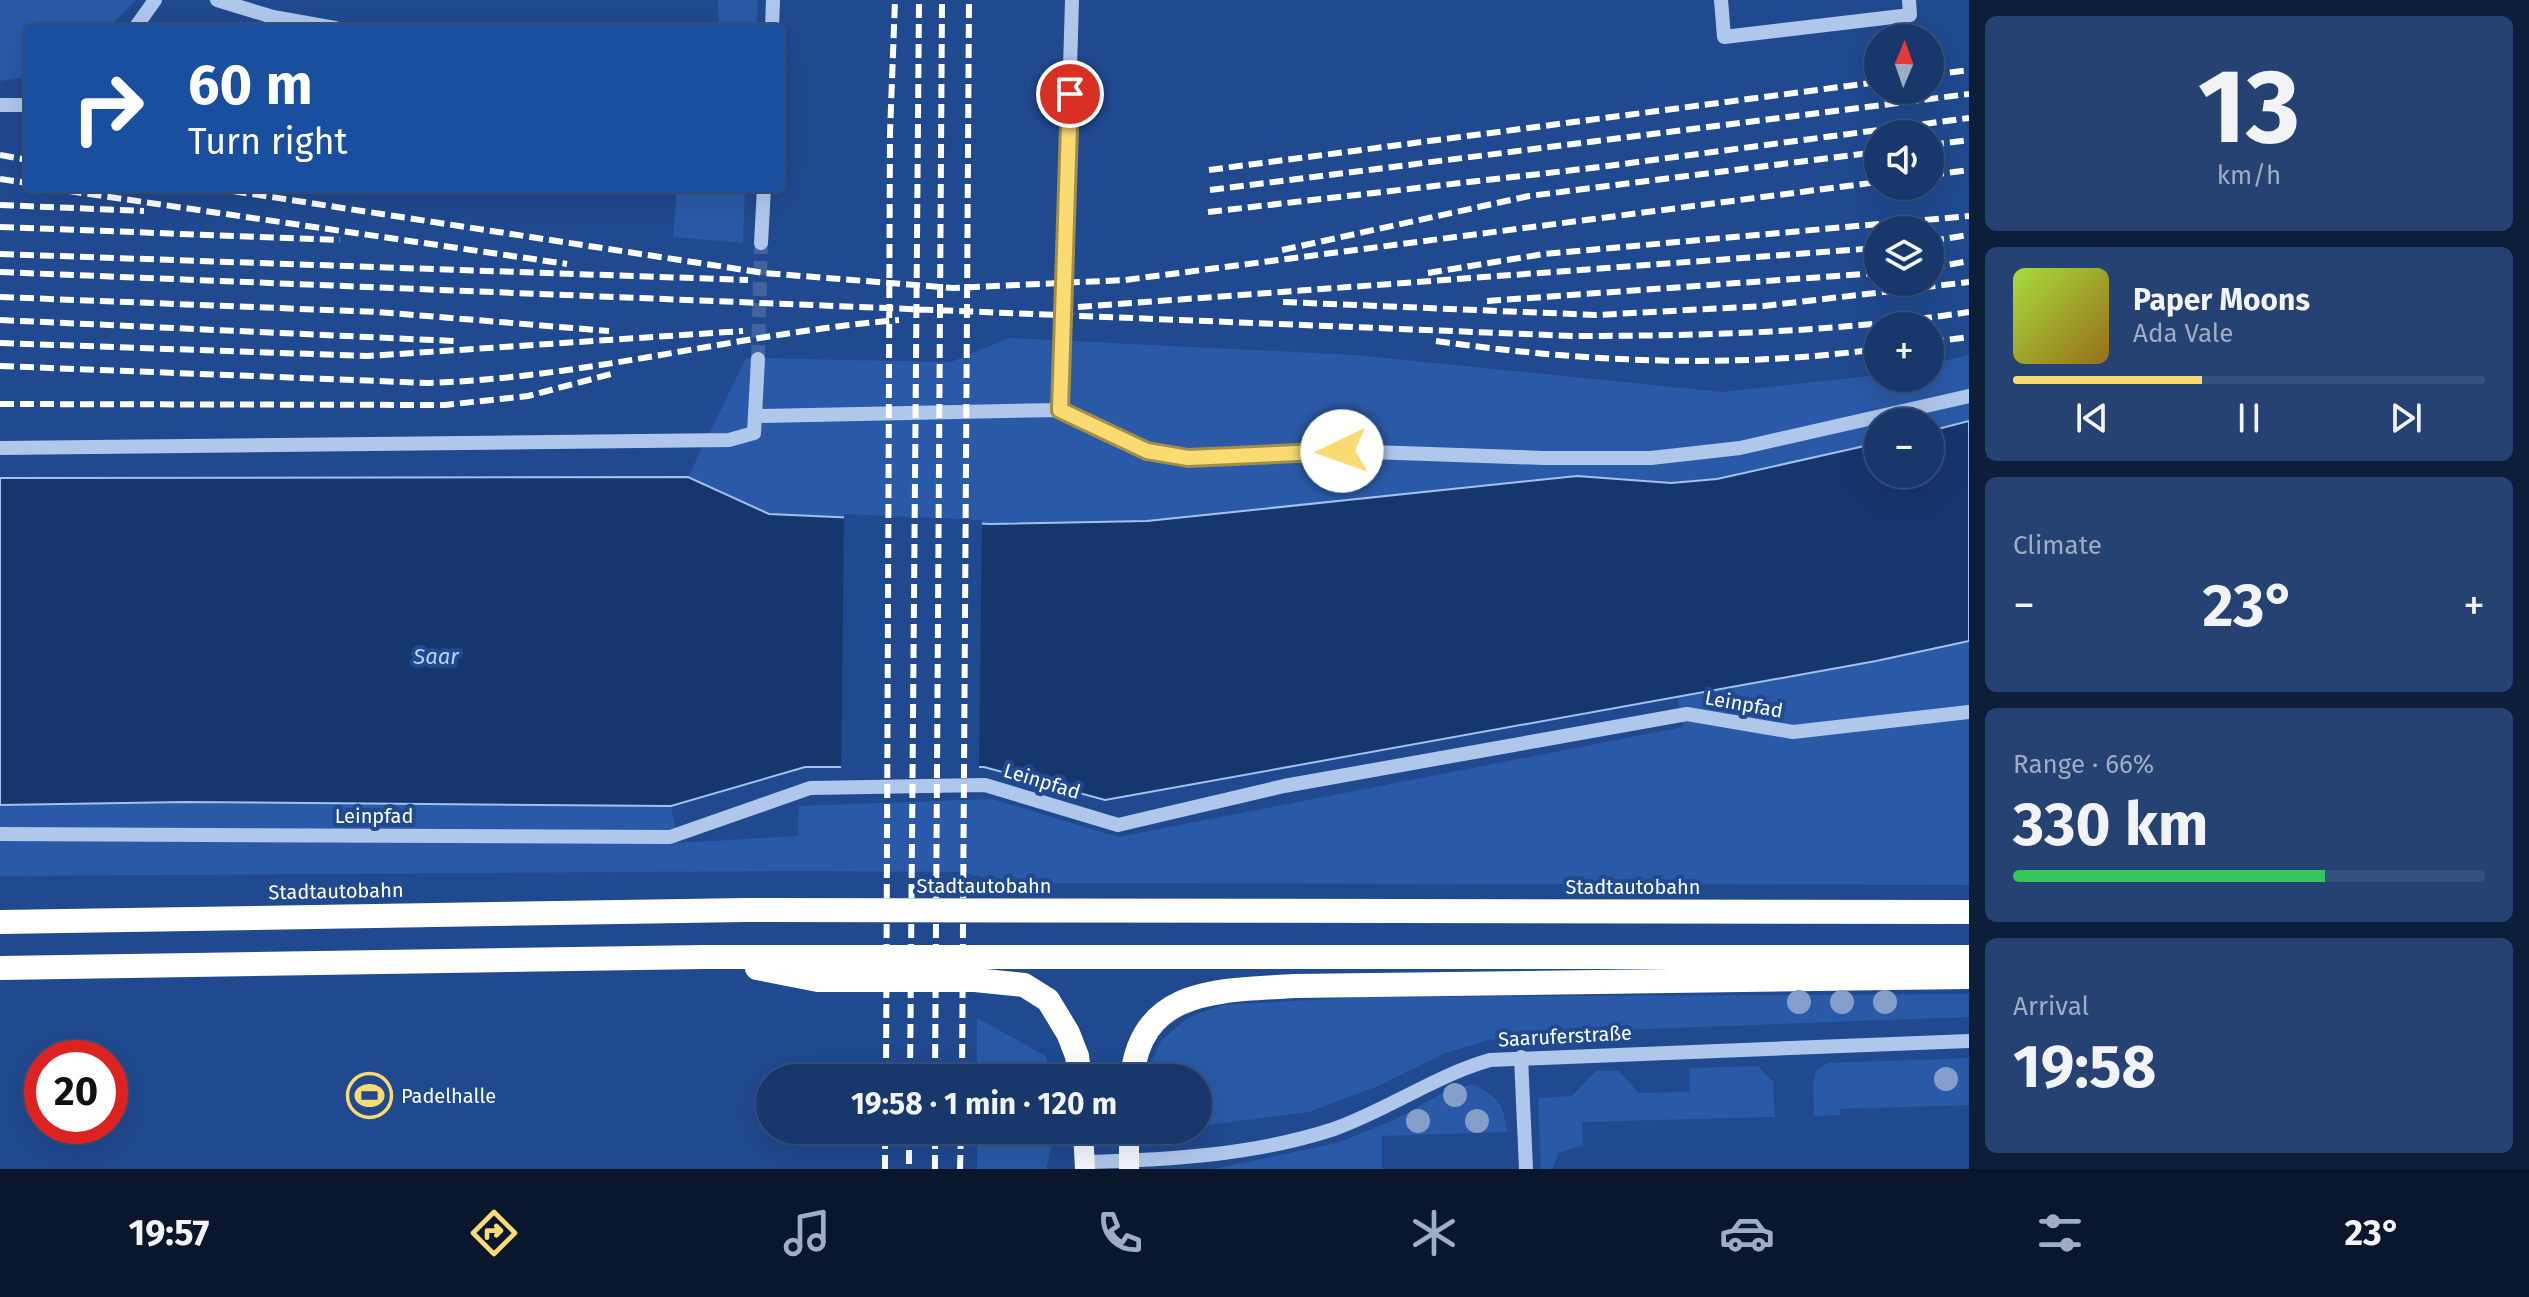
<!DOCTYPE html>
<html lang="en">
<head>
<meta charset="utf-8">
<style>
	body { margin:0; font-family:"Fira Sans",sans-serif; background:#254273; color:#f1f3f6; height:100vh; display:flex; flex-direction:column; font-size:30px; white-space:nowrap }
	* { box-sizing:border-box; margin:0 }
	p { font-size:26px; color:#9facc1 }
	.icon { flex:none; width:44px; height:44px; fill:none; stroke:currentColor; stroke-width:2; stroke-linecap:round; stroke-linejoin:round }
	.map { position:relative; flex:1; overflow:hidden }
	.panel { display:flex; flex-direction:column; gap:16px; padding:16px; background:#0d1e3b; width:560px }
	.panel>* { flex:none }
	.guide { position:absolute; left:24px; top:24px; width:760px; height:168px; border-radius:8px; box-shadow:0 8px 32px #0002,0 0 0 2px #36517e; background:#1a4fa0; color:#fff; overflow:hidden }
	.needle { width:52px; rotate:2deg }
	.controls { position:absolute; left:1864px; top:24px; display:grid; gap:16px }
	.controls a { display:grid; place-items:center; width:80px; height:80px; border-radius:50%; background:#18376b; box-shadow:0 8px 32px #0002,0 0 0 2px #36517e; font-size:40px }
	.speed { position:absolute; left:24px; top:1040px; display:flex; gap:16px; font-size:40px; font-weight:700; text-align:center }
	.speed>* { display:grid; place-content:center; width:104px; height:104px; border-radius:50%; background:#18376b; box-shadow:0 8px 32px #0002,0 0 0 2px #36517e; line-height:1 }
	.speed .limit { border:12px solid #d22; background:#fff; color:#111 }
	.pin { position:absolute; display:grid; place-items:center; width:68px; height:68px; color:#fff; margin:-34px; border:4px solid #fff; border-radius:50%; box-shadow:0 2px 8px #0007 }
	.me { position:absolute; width:88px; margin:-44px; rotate:267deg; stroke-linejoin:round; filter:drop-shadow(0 0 6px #0008) }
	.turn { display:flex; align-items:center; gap:28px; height:168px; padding:0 32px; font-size:36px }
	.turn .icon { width:104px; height:104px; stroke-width:2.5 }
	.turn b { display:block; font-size:56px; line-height:68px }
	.big { font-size:60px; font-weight:700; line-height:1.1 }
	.panel .tile { flex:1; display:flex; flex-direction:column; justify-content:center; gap:12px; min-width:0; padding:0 28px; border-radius:12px; background:#254273 }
	.panel .dial { align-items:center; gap:0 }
	.dial b { font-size:104px; line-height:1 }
	.song { display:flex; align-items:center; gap:24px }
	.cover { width:96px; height:96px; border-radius:12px; background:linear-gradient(135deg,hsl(80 70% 55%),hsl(40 70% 35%)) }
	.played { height:8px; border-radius:4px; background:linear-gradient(90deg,#fadb71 40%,#36517e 40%) }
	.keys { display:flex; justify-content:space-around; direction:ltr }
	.heat { display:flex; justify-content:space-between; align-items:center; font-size:44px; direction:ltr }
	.charge { height:12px; border-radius:6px; background:linear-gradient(90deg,#34c759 66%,#36517e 0) }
	.trip { position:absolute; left:756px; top:1064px; width:456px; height:80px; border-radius:40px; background:#18376b; box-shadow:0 8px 32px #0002,0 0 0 2px #36517e; font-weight:700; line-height:80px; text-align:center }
	.dock { display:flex; height:128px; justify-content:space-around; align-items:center; background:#0a162b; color:#9facc1 }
	.dock .icon { width:56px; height:56px }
	.dock .current { color:#fadb71 }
	.dock b { font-size:36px; color:#f1f3f6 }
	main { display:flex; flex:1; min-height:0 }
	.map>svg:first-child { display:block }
	.green { fill:#2a5aa7 }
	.water { fill:#16366e; stroke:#a3c1ee; stroke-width:2 }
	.pier { fill:#20498f }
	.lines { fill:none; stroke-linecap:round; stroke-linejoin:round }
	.minor-tunnel { stroke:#4164a0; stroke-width:14; stroke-dasharray:14 7; stroke-linecap:butt }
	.minor { stroke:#b0c7ec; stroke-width:14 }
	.major { stroke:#f5f8ff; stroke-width:20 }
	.highway { stroke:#fff; stroke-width:24 }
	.rail { stroke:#fff; stroke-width:6; stroke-dasharray:14 6; stroke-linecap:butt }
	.tree { fill:#849ec9 }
	.route-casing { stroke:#a28e49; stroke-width:20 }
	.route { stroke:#fadb71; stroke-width:14 }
	.labels { text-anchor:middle; stroke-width:8; stroke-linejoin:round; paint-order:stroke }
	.street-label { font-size:20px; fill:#fff; stroke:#20498f }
	.poi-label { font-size:20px; fill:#fff; stroke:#20498f; text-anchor:start }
	.water-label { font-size:22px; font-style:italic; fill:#bcd2f3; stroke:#20498f }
</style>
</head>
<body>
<main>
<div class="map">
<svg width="1969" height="1169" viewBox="0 0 1969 1169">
	<rect width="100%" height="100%" fill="#20498f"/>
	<path class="green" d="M0 0H136L108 28H28V77L0 81Z
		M718 0H758L756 28H719Z
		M677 188H745L743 243 673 237Z
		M1010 338 1355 355 1723 392 1878 375 1930 378V364L1969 355V421L1930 431V422H1878V443L1717 479 1352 501 1147 521 990 524 769 514 688 477 746 358 951 362Z
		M1969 641V885L1005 883 961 872 795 871 0 876V805L184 802 671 806 678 843 798 836 799 806 992 799 1118 837 1683 727 1677 695Z
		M1969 994V1017L1539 1033 1488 1040 1446 1053 1378 1086 1309 1112 1200 1126 1198 1078H1149L1150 1066 1161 1041 1187 1018 1222 1005 1363 997Z
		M977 1018 1046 1056 1051 1078H977Z
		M1969 1058V1105L1840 1109V1115L1814 1116 1813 1085 1816 1071 1828 1063Z
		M1758 1066 1773 1082 1775 1117 1582 1122 1583 1145 1559 1153 1552 1169H1541L1538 1098 1572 1096 1596 1071H1619L1639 1093 1690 1092 1689 1068Z
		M1474 1085C1499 1097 1504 1106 1507 1132L1382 1136V1169H1213L1337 1143 1394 1120 1454 1087Z
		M977 1130H1056L1046 1169H977Z"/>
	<path class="water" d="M1969 421V641L1876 661 1105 800 984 767H805L671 806 184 802 0 805V478L688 477 769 514 990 524 1147 521 1577 476 1671 483 1717 479 1878 443V474H1930V431Z"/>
	<path class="pier" d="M844 514 982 520 979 771H841Z"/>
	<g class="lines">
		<path class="minor-tunnel" d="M758 359 761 243"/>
		<path class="minor" d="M217 0 273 17 335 28
			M1721 0 1724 37 1910 15 1909 0
			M135 28 155 0
			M772 28 773 0
			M0 105H28
			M761 243 764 188
			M1060 410 1072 0
			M757 416 1060 410 1147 451 1188 458 1342 451 1544 458H1651L1740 448 1969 396
			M0 448 729 440 754 433 758 359
			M0 834 670 837 810 788 985 785 1118 825 1284 786 1687 714 1793 732 1969 712
			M1521 1057 1526 1169
			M1086 1162C1168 1160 1255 1155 1334 1129 1388 1110 1434 1076 1490 1060L1969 1041"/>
		<path class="major" d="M1083 1130 1085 1169
			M1129 1130V1169"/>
		<path class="highway" d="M0 922 746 910 1969 912
			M0 968 704 957H1969
			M757 968 818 980H975L1024 985 1048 1000 1068 1033 1077 1056 1080 1078
			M1132 1078C1141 986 1222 991 1294 986L1969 977"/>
		<path class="rail" d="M1930 75 1969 70
			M1930 145 1969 140
			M0 155 28 160
			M1209 170 1878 82
			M1930 175 1969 170
			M0 179 28 183
			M48 188 567 264
			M213 188 764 273 953 288 1125 280 1878 182
			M1210 190 1969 94
			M0 205 144 211
			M1208 212 1600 167 1969 118
			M0 227 340 240
			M1930 241 1969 235
			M1282 250 1529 196 1878 152
			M0 254 748 280
			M1930 268 1969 261
			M0 272 1573 336C1705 336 1837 332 1969 312
			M1428 273 1544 254 1969 216
			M0 297 378 312 609 331
			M1487 301 1878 273
			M1283 302 1596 315 1764 306 1969 282
			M1078 307 1878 248
			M0 320 454 341
			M1436 341C1582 362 1731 369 1878 349
			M1930 342 1969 337
			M0 343 368 356 743 331
			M0 366 428 383C587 378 740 333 899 320
			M0 404 445 405 528 396 615 373
			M886 1078 890 133 895 0
			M910 1078 919 0
			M935 1078 942 0
			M962 1078 969 0
			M909 1130V1169
			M885 1169V1130
			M935 1169V1130
			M960 1169 961 1130"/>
	</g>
	<g class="tree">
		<circle cx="1799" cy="1002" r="12"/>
		<circle cx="1842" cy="1002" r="12"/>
		<circle cx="1885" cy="1002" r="12"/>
		<circle cx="1946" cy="1079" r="12"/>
		<circle cx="1455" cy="1095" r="12"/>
		<circle cx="1418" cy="1121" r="12"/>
		<circle cx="1477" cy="1121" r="12"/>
	</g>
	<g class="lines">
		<defs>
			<path id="route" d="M1070 94 1060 410 1147 451 1188 458 1342 451"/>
		</defs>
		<use href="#route" class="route-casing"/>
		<use href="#route" class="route"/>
	</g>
	<defs>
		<symbol id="stadium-ring" viewBox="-11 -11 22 22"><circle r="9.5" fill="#20498f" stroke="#fadb71" stroke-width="1.5"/><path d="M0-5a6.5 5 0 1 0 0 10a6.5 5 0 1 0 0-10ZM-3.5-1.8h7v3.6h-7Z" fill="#fadb71"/></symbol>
	</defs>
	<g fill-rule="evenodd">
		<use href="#stadium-ring" x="344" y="1070" width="51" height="51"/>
	</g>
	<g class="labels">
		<g class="street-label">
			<text transform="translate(1744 704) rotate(10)" y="7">Leinpfad</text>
			<text transform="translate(1042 781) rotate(17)" y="7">Leinpfad</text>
			<text x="374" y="823">Leinpfad</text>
			<text x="984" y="893">Stadtautobahn</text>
			<text x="1633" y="894">Stadtautobahn</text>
			<text transform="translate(336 891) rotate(-1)" y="7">Stadtautobahn</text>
			<text transform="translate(1565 1036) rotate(-3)" y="7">Saaruferstraße</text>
		</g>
		<g class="poi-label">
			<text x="401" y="1103">Padelhalle</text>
		</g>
		<g class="water-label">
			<text x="436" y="664">Saar</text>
		</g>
	</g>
</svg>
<div class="controls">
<a><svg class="needle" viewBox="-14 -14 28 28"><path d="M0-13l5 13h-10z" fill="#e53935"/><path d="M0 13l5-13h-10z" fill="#9facc1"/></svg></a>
<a><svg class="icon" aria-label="sound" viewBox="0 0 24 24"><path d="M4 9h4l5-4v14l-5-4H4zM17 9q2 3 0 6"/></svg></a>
<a><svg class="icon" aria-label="layers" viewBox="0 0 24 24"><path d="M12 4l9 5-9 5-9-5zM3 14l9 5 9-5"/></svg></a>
<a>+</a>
<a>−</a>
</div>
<div class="speed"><div class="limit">20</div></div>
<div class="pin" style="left:1070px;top:94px;background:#d93025"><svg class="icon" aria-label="arrive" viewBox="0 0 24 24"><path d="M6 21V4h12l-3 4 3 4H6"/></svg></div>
<svg class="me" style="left:1342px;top:451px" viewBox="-20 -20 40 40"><circle r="19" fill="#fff"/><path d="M0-13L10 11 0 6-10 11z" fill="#fadb71"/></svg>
<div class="trip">19:58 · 1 min · 120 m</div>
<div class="guide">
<div class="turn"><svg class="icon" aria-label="right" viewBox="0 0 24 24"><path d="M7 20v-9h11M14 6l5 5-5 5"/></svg><div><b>60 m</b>Turn right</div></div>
</div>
</div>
<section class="panel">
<div class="tile dial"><b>13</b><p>km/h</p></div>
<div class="tile">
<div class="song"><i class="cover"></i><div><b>Paper Moons</b><p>Ada Vale</p></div></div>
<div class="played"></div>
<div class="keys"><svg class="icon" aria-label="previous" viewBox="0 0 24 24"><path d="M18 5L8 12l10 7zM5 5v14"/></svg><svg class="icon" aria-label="pause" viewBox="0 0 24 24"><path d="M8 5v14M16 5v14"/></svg><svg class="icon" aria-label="next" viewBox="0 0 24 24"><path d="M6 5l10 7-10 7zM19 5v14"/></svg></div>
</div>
<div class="tile"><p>Climate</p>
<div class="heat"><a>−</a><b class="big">23°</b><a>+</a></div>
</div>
<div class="tile"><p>Range · 66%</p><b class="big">330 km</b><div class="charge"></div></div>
<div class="tile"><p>Arrival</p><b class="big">19:58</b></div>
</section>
</main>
<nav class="dock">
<b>19:57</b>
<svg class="icon current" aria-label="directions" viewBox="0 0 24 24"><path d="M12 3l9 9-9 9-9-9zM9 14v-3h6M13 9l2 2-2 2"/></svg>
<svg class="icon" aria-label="music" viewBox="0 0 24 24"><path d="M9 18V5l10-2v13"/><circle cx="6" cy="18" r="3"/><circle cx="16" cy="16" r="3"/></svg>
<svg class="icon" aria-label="phone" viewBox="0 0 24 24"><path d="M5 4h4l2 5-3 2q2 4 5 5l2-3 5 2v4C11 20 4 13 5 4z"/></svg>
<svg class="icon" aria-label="climate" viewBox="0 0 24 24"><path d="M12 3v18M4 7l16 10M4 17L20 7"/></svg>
<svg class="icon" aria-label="car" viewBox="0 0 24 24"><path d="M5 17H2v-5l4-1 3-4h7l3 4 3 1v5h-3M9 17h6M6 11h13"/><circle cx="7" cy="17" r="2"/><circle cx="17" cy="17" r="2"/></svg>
<svg class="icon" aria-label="filters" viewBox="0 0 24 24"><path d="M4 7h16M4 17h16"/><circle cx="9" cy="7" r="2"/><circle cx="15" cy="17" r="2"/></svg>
<b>23°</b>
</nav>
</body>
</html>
